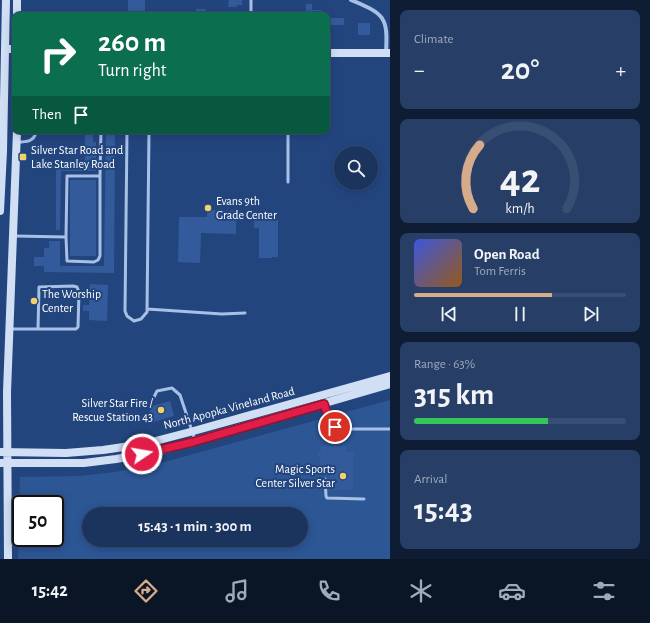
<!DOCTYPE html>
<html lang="en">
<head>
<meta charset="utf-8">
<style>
	body { margin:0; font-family:"Alegreya Sans",sans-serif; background:#273f67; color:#f1f3f6; height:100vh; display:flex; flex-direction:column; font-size:15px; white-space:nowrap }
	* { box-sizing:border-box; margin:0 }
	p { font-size:13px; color:#9faabc }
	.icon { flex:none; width:22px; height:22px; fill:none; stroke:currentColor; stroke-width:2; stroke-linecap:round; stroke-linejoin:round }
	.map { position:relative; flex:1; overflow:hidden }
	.sheet { display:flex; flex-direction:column; gap:10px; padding:10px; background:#0e1d34; width:260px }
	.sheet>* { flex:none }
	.hud { position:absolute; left:12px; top:12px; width:318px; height:122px; border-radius:8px; box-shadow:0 2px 10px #0003,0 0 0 1px #384f73; background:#0b6e4f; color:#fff; overflow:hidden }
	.controls { position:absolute; left:334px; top:146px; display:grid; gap:8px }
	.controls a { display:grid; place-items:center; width:44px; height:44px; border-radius:50%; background:#1a345e; box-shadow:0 2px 10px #0003,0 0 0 1px #384f73; font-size:20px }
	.speed { position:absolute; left:12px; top:495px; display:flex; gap:8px; font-size:20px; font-weight:700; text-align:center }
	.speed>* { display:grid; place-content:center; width:52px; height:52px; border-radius:50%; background:#1a345e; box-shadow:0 2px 10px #0003,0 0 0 1px #384f73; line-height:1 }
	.speed .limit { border:2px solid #111; border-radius:6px; background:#fff; color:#111 }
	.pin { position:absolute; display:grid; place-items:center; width:34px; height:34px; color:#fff; margin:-17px; border:2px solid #fff; border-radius:50%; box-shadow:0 1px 4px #0007 }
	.me { position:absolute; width:44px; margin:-22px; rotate:78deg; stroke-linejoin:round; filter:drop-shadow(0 0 3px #0008) }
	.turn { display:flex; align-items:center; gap:14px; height:84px; padding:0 20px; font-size:18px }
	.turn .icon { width:52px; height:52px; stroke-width:2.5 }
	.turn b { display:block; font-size:28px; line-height:34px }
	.then { display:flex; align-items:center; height:38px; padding:0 20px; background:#0003; gap:8px; font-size:15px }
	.big { font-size:30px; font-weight:700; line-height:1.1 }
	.sheet .widget { flex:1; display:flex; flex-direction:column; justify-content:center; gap:6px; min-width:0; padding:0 14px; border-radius:8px; background:#273f67 }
	.sheet .dial { align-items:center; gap:0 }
	.dial svg { height:104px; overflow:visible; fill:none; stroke:#384f73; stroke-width:7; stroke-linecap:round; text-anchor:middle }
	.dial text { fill:#f1f3f6; stroke:none }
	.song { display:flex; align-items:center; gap:12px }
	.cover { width:48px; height:48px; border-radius:6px; background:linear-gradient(135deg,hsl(230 70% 55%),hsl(30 70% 35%)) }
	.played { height:4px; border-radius:2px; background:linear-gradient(90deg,#d6ab8b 65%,#384f73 65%) }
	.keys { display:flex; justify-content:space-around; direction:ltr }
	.heat { display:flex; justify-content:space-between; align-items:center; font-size:22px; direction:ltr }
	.charge { height:6px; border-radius:3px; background:linear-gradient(90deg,#34c759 63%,#384f73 0) }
	.trip { position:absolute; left:82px; top:507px; width:226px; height:40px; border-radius:20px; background:#1a345e; box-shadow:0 2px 10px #0003,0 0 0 1px #384f73; font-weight:700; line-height:40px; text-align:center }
	.tabs { display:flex; height:64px; justify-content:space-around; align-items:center; background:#0a1526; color:#9faabc }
	.tabs .icon { width:28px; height:28px }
	.tabs .current { color:#d6ab8b }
	.tabs b { font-size:18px; color:#f1f3f6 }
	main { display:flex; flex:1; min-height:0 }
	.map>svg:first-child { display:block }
	.green { fill:#2d5695; fill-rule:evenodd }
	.building { fill:#335b9b }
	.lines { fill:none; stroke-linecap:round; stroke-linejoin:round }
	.lane { stroke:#a7c0e6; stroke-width:3 }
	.street { stroke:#a7c0e6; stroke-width:4 }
	.secondary { stroke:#d1dff5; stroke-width:8 }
	.route-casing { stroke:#92132f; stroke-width:10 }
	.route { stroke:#e11d48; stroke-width:7 }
	.poi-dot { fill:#f1d26a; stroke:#23457e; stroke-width:1.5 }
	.labels { text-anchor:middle; stroke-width:4; stroke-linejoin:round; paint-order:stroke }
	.poi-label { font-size:12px; fill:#fff; stroke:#23457e; text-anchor:start }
	.street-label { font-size:12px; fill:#fff; stroke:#23457e }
</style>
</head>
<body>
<main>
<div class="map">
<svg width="390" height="559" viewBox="0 0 390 559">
	<rect width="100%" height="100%" fill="#23457e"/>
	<path class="green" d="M390 400V559H18L20 477 79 476 115 472 157 464ZM21 504H55V538H21ZM89 514H301V540H89Z"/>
	<path class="building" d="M128 0H145V12H128Z
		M229 0H242V5H237V7H228Z
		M306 4H312V10H321V15H306Z
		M196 9H206V11H211V15H196Z
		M331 18H344V25H331Z
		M358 23H370V35H358Z
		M85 131H93V142H96V171H61L60 230H56V164H85Z
		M106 131H115L114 273 44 272V266H34V257H44V248H49V241H60V266H104Z
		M70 180H96V256H70Z
		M207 210 236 211V234L201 233 200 263 178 262 179 217H207Z
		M254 220H278V257H272V258H259V228H254Z
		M90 284 108 285 107 321 89 320V311H83V305H89Z
		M170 401 174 416 153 422 149 407Z
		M321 446H346V452H355V457H353V490H330V474H320V457H318V452H321Z"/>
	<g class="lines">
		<path class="lane" d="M251 15V0
			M127 131 125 311 127 316 134 321 141 319 147 312 149 131
			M17 142C26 142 35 142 36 131
			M288 182V131
			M15 236 66 237 67 176H100L101 131
			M66 237 67 261 94 262 98 260 100 256V176
			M147 309 222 314 245 313
			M11 329H76L78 327 79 292 77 287 73 286 39 287 38 329
			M154 397 157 391 172 388 180 395 195 440
			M324 404C328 417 328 425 342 429H390
			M325 479 326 496 327 498 364 499"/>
		<path class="street" d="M351 0C385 14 388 17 386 53"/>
		<path class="secondary" d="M17 15V0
			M6 49H15
			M327 53H390
			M0 211 3 151 6 0
			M0 452 66 453 103 450 144 444 190 432 390 376
			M0 463H84L116 459 156 452 390 384
			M8 559 7 392 17 131"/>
	</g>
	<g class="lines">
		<defs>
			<path id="route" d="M142 454 193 442 324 404 330 422 335 427"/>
		</defs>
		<use href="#route" class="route-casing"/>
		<use href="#route" class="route"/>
	</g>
	<g class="poi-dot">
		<rect x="19" y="153" width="8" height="8" rx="2"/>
		<circle cx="208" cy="208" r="4"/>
		<circle cx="34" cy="301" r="4"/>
		<circle cx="161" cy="410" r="4"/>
		<circle cx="343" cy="476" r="4"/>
	</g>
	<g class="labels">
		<g class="poi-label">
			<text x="31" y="154">Silver Star Road and<tspan x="31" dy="14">Lake Stanley Road</tspan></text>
			<text x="216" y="205">Evans 9th<tspan x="216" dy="14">Grade Center</tspan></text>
			<text x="42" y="298">The Worship<tspan x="42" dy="14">Center</tspan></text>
			<text x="153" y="407" text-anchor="end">Silver Star Fire /<tspan x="153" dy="14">Rescue Station 43</tspan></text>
			<text x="335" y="473" text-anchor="end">Magic Sports<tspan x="335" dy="14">Center Silver Star</tspan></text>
		</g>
		<g class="street-label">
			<text transform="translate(229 408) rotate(-15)" y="4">North Apopka Vineland Road</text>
		</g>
	</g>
</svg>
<div class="controls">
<a><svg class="icon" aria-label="search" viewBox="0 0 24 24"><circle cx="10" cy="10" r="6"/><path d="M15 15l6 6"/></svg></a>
</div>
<div class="speed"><div class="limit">50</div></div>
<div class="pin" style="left:335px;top:427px;background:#d93025"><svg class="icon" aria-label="arrive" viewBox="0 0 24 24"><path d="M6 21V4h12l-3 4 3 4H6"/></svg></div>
<svg class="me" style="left:142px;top:454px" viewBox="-20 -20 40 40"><circle r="17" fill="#e11d48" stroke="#fff" stroke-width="3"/><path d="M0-11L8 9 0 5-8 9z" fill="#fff"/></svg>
<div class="trip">15:43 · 1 min · 300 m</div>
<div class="hud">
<div class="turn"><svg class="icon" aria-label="right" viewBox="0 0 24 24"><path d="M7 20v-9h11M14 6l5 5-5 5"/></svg><div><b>260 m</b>Turn right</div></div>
<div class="then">Then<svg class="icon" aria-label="arrive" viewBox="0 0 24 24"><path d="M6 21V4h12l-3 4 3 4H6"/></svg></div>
</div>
</div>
<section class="sheet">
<div class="widget"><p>Climate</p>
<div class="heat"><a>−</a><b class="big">20°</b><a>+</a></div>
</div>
<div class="widget dial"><svg viewBox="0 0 100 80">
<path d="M14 69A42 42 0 1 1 86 69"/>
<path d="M14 69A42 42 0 0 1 19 20" stroke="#d6ab8b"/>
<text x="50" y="56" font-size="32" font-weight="700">42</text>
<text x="50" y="72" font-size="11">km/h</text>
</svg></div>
<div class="widget">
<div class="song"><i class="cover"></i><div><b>Open Road</b><p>Tom Ferris</p></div></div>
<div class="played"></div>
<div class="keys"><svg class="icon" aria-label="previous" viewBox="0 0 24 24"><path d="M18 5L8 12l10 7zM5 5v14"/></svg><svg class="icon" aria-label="pause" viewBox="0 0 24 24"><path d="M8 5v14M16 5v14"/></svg><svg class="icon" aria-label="next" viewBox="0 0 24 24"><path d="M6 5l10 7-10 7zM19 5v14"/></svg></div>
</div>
<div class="widget"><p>Range · 63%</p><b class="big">315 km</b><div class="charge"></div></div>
<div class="widget"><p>Arrival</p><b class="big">15:43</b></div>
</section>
</main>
<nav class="tabs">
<b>15:42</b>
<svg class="icon current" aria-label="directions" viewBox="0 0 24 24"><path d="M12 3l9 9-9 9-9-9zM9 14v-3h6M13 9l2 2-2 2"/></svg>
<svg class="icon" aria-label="music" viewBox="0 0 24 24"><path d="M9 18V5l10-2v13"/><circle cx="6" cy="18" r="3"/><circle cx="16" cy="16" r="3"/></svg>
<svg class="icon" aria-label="phone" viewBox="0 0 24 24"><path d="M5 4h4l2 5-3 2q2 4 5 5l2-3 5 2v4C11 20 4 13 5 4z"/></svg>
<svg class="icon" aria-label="climate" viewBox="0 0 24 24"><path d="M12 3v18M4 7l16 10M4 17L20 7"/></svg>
<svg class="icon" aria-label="car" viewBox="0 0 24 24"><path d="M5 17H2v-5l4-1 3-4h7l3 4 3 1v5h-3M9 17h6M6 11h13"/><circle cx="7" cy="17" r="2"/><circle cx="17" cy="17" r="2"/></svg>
<svg class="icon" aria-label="filters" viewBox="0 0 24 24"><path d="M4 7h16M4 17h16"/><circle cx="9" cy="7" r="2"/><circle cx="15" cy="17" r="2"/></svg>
</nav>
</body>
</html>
